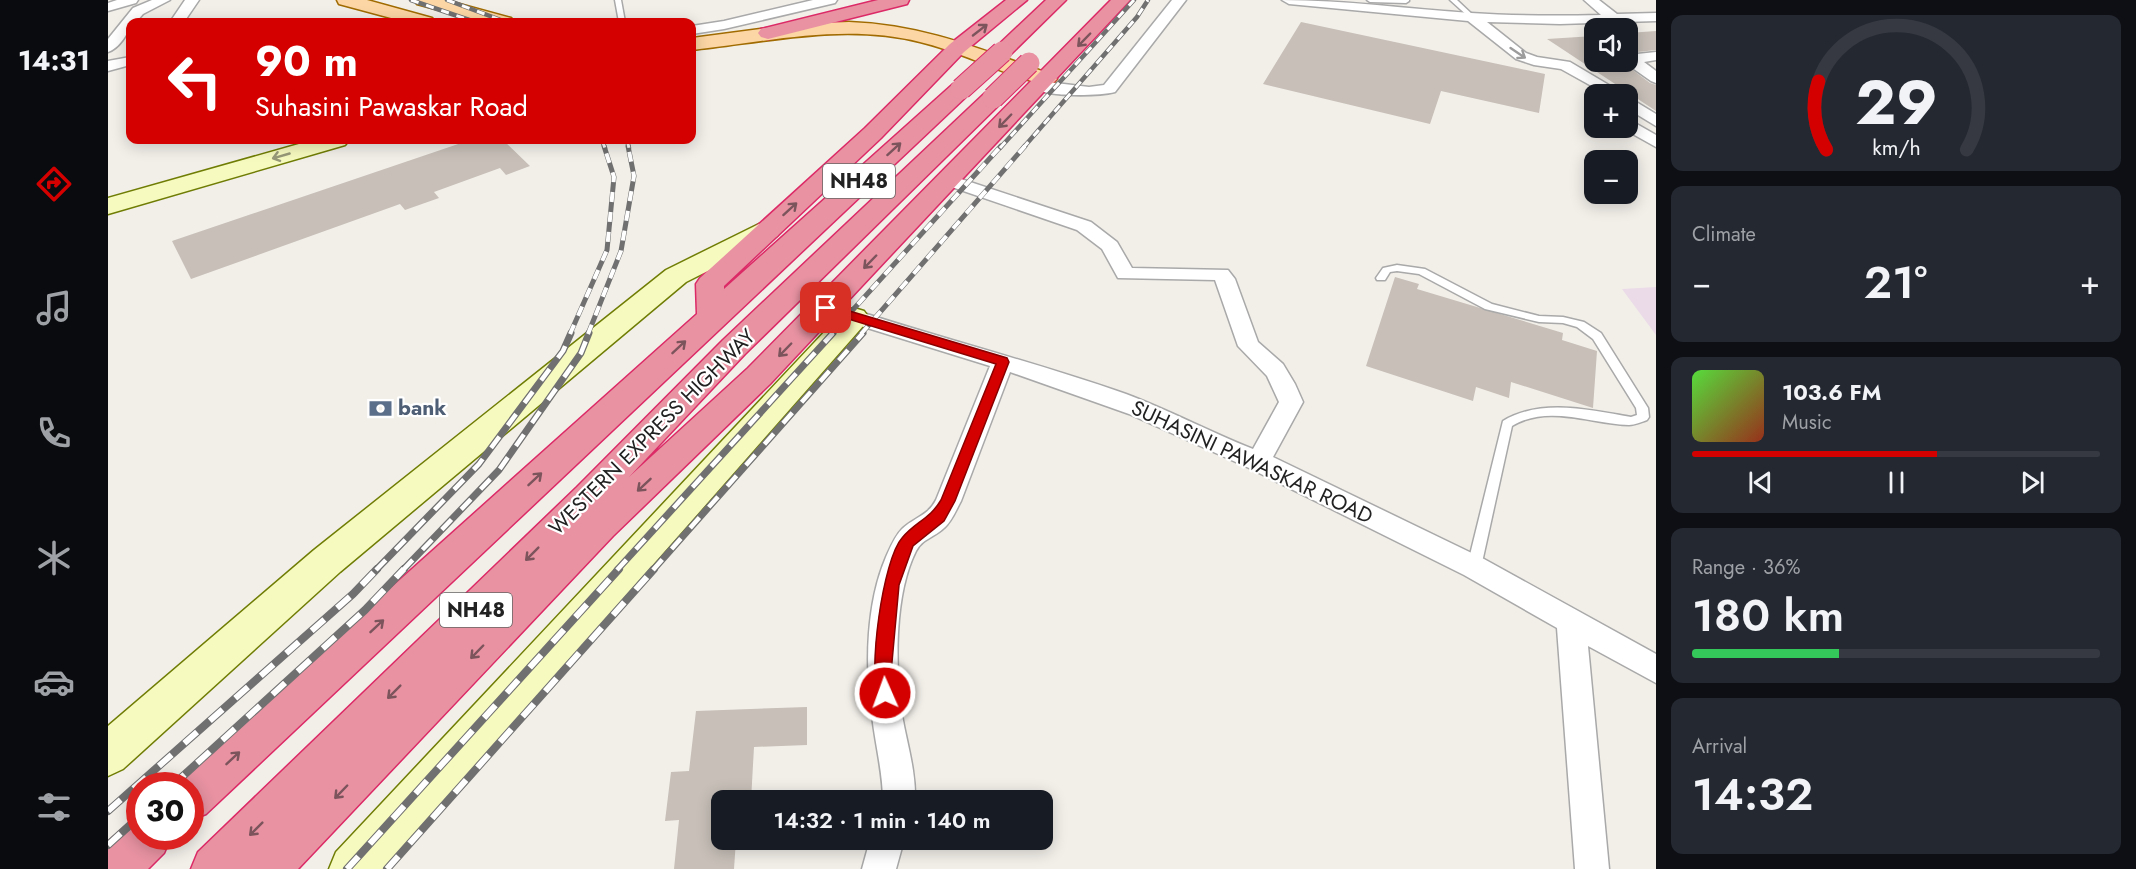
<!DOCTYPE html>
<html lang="en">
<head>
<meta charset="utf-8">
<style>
	body { margin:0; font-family:Jost,sans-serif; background:#242831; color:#f1f3f6; height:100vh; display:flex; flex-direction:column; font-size:22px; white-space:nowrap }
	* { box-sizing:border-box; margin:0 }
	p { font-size:20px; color:#9ea1a6 }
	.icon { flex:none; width:33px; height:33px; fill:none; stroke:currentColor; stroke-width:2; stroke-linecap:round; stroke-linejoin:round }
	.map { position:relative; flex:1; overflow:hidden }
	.sheet { display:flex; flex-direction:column; gap:15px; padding:15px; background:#0d0f14; width:480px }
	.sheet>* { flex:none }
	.guide { position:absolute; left:18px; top:18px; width:570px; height:126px; border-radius:12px; box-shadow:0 3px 15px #0003; background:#d40000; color:#fff; overflow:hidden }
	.controls { position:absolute; left:1476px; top:18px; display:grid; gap:12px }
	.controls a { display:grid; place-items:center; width:54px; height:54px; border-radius:12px; background:#171b24; box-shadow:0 3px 15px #0003; font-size:30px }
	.speed { position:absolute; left:18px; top:772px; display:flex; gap:12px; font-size:30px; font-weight:700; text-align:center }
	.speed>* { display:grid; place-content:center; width:78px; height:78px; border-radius:50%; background:#171b24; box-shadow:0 3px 15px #0003; line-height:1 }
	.speed .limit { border:9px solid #d22; background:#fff; color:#111 }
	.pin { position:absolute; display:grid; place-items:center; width:51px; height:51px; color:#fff; margin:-26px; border-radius:12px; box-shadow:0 3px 9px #0006 }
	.me { position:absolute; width:66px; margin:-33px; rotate:358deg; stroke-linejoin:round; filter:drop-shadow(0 0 4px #0008) }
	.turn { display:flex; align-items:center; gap:21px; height:126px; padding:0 30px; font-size:27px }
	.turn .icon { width:78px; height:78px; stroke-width:2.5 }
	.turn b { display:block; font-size:42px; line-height:51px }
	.big { font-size:45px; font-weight:600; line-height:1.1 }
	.sheet .tile { flex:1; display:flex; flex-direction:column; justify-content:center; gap:9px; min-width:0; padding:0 21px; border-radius:12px; background:#242831 }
	.sheet .dial { align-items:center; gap:0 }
	.dial svg { height:156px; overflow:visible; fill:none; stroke:#363941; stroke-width:7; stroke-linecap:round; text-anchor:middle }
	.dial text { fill:#f1f3f6; stroke:none }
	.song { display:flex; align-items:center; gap:18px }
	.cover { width:72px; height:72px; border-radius:9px; background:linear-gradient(135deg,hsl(110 70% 55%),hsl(10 70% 35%)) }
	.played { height:6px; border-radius:3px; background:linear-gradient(90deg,#d40000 60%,#363941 60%) }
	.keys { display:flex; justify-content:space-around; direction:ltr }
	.heat { display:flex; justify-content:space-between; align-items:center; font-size:33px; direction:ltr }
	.charge { height:9px; border-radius:4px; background:linear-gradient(90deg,#34c759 36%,#363941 0) }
	.trip { position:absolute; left:603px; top:790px; width:342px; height:60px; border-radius:12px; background:#171b24; box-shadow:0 3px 15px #0003; font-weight:600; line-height:60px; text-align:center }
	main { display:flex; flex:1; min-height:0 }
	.menu { display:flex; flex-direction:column; width:108px; justify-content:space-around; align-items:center; background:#090b0e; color:#9ea1a6 }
	.menu .icon { width:42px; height:42px }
	.menu .current { color:#d40000 }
	.menu b { font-size:27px; color:#f1f3f6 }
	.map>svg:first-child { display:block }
	.industrial { fill:#ebdbe8 }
	.building { fill:#c7bfb8 }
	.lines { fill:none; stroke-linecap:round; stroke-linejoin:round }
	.lane-casing { stroke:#a9a9a9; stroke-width:3 }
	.street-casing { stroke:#a9a9a9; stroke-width:3 }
	.secondary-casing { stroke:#707d05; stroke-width:3 }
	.primary-casing { stroke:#a06b00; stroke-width:3 }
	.highway-casing { stroke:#dc2a67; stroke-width:3 }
	.lane { fill:#fff; fill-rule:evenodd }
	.street { fill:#fff; fill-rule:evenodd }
	.secondary { fill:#f7fabf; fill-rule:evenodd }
	.primary { fill:#fcd6a4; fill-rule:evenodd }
	.highway { fill:#e892a2; fill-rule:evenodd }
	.rail-far3-casing { stroke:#707070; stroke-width:4.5 }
	.rail-far2-casing { stroke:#707070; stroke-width:5 }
	.rail-far1-casing { stroke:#707070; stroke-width:7 }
	.rail-casing { stroke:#707070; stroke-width:8 }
	.rail-far3 { stroke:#fff; stroke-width:3; stroke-dasharray:8; stroke-linecap:butt }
	.rail-far2 { stroke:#fff; stroke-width:4; stroke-dasharray:10; stroke-linecap:butt }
	.rail-far1 { stroke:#fff; stroke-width:4.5; stroke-dasharray:14; stroke-linecap:butt }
	.rail { stroke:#fff; stroke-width:6; stroke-dasharray:17; stroke-linecap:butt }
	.highway-bridge-casing { stroke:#dc2a67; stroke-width:23; stroke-linecap:butt }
	.highway-bridge { stroke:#e892a2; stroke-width:21 }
	.oneway { stroke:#7b545c }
	.oneway2 { stroke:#9c9c9c }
	.oneway3 { stroke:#979978 }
	.route { fill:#d40000; stroke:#8a0000; stroke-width:1.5 }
	.labels { text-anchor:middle; stroke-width:4.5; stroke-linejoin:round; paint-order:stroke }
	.shield { fill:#fff; stroke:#646464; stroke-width:1.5 }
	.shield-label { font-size:20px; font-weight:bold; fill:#222 }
	.service-label { font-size:21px; font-weight:bold; fill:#4e5e75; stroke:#fff; text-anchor:start }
	.street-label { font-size:21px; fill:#222; stroke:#fff }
</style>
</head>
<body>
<main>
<nav class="menu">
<b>14:31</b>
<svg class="icon current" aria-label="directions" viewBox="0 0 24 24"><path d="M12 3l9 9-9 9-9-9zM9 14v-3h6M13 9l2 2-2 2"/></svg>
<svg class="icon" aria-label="music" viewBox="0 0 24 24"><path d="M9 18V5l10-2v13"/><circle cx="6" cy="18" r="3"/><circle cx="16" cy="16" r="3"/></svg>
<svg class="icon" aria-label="phone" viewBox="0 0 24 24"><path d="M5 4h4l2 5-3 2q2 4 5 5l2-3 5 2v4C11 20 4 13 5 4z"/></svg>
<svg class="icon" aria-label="climate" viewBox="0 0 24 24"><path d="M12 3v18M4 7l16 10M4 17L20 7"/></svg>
<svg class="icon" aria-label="car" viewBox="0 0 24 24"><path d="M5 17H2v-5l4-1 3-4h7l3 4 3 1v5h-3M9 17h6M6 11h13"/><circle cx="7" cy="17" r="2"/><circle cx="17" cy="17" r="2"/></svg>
<svg class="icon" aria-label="filters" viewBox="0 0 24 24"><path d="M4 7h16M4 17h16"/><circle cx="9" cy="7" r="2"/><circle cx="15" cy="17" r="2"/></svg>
</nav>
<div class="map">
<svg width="1548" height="869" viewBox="0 0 1548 869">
	<rect width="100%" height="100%" fill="#f2efe9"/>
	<path class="industrial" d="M1548 287V335L1514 289Z"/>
	<path class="building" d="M1193 22 1437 74 1431 113 1333 91 1322 124 1155 84Z
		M1548 31V50L1520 53V33Z
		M1486 36V62H1514L1542 83 1548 85V111L1439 39Z
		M362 140H395L422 166 398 175 392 168 326 192 331 198 297 210 292 204 83 279 64 241Z
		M1287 277 1311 284 1309 289 1455 333 1454 340 1489 351 1485 408 1403 382 1401 398 1368 387 1365 401 1258 366Z
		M699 707V745L646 747 643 801H614V840H628L626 869H566L571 820 557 821 563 772 581 771 588 711Z"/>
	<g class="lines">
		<defs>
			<path id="lane" d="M507 0H513L517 22H511Z
				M1259 0H1301V1L1298 3 1262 2Z
				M1342 0H1349L1366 16V18H1362Z
				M1289 265 1317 269 1384 304 1431 316 1455 317 1476 322 1493 333 1540 408 1541 417 1539 420C1533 422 1527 425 1521 425 1483 424 1440 404 1404 426L1373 567 1371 571 1366 573 1361 571 1359 567 1395 421C1433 398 1482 410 1523 417L1529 415 1528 408 1485 339 1469 327 1455 323 1431 322 1377 309 1311 274 1289 271 1282 272 1277 280H1269L1268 278 1275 268Z"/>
			<path id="street" d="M9 0H30L28 3 0 11V3Z
				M44 0H62L35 14 28 22H22C22 33 10 49 0 52V39L25 8Z
				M77 0H91L76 22H62Z
				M705 0H729L727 3 616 29 584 34V26L616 21Z
				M1064 0H1078L1007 92C991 96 934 98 923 86L931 81 981 87 996 85Z
				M1174 0C1238 0 1300 9 1363 13 1406 16 1450 16 1493 15L1476 0H1491L1509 14 1548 13V21L1452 24 1379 22 1418 53 1429 57 1462 62 1516 94H1498L1453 69 1426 65 1408 59 1360 21 1181 4Z
				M1548 52V60L1536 62 1548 71V83L1543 81 1516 62H1520V55Z
				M22 57V65L0 71V61Z
				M1520 97 1548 114V126L1520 109Z
				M1520 119 1548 135V147L1514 128H1520Z
				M841 175 983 222 1009 242 1024 268 1120 270 1127 279 1150 342 1175 364 1187 384 1195 402 1165 457 1376 559 1548 654V683L1480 646 1501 869H1467L1449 628 1356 575 1141 468 1021 414 902 372 853 501C848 510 844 521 836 528 827 537 814 539 808 551 786 595 787 667 794 715 799 744 808 771 807 801H775C775 772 767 744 764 715 757 665 758 604 778 557 782 548 787 536 794 529 805 518 820 516 828 500L882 366 711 313 708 308 711 303 718 301 725 303C823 336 921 360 1018 394 1061 410 1102 432 1145 449L1171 402 1159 376 1130 346 1107 280 1010 278 994 249 969 230 835 184 832 180 835 176Z
				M762 840H796L788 869H754Z"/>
			<path id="secondary" d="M205 140H241L237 145 0 214V198Z
				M660 222 669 224 673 230 669 236 578 282 232 572 15 769 0 776V726L206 550 558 270 651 224Z
				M746 308 756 311 761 318 756 325 277 869H221L228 852 736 311Z"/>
			<path id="primary" d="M229 0H259L324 18 327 22H298L231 4Z
				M307 0H337L403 18 406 22H376L309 4Z
				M741 22C818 25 874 50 945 75L949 79 945 83 938 85C895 75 855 52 812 42 736 23 659 42 584 50V38L689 24Z"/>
			<path id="highway" d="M770 0H801L799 4 660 39 653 37 650 33 653 29Z
				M898 0H919L856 52 773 138 616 286V289L845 84 853 83 861 84 864 89 861 94 98 814 82 820V786H64L66 782 589 314 588 284 592 278 757 128 842 44Z
				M938 0H958L901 56H887L884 52 887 48Z
				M1003 0H1022L662 384 505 536 190 869H83L90 852 469 487 615 340 877 93 885 91 893 93 896 98 893 103 637 354 521 477 640 368Z
				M32 817V837H63L56 853 40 869H0V842L24 821Z"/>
		</defs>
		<use href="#lane" class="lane-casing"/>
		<use href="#street" class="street-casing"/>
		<use href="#secondary" class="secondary-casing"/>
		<use href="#primary" class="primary-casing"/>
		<use href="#highway" class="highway-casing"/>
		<use href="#lane" class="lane"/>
		<use href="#street" class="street"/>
		<use href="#secondary" class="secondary"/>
		<use href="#primary" class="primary"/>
		<use href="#highway" class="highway"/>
		<defs>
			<path id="rail-far3" d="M303 0 367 22
				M339 0 398 22
				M494 140 497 148
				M519 140 521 148
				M892 148 1026 0
				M915 148 1029 17 1040 0"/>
			<path id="rail-far2" d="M462 334 499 250 506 177 496 146
				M480 334 513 251 526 176 520 146
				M723 334 893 146
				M753 334 917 146"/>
			<path id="rail-far1" d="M268 570 371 464 455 351 463 333
				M295 570 391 470 473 353 481 333
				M509 570 725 333
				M545 570 755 333"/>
			<path id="rail" d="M64 786 257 610 296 569
				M0 811 245 594 269 569
				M0 845 32 816
				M239 869 511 569
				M279 869 546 569"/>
		</defs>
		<use href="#rail-far3" class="rail-far3-casing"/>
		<use href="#rail-far2" class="rail-far2-casing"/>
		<use href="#rail-far1" class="rail-far1-casing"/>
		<use href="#rail" class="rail-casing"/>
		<use href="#rail-far3" class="rail-far3"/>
		<use href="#rail-far2" class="rail-far2"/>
		<use href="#rail-far1" class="rail-far1"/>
		<use href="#rail" class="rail"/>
		<defs>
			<path id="highway-bridge" d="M853 89 894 52
				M885 98 921 63"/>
		</defs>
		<use href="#highway-bridge" class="highway-bridge-casing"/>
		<use href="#highway-bridge" class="highway-bridge"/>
	</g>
	<defs><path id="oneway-shaft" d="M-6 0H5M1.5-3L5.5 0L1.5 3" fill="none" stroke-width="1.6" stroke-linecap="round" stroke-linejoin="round" transform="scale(1.5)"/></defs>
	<g class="oneway">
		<use href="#oneway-shaft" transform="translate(872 30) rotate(-38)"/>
		<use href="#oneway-shaft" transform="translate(976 40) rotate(134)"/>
		<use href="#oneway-shaft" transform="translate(897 121) rotate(134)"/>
		<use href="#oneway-shaft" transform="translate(786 149) rotate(-42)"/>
		<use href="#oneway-shaft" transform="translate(682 209) rotate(-42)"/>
		<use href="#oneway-shaft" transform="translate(762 262) rotate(134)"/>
		<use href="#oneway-shaft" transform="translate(571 347) rotate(-43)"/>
		<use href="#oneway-shaft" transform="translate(677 350) rotate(134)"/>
		<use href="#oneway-shaft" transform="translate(427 479) rotate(-43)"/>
		<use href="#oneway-shaft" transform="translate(536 485) rotate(137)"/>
		<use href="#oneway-shaft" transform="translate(424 554) rotate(135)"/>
		<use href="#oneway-shaft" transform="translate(269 626) rotate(-43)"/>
		<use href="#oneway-shaft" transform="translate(369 652) rotate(134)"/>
		<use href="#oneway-shaft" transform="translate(286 692) rotate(135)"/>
		<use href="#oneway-shaft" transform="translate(125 758) rotate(-43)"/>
		<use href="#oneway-shaft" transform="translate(233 792) rotate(134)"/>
		<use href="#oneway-shaft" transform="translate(148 829) rotate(135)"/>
	</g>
	<use class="oneway2" href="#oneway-shaft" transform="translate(1410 53) rotate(34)"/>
	<use class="oneway3" href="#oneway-shaft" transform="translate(173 156) rotate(164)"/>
	<path class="route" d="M718 304 899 358 901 362 847 501 836 521 805 546 791 585 783 673 785 693 783 699 777 701 771 699C759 674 775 559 794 538 807 522 822 519 833 500L888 364 714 311V305Z"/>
	<defs>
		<symbol id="bank-bare" viewBox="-9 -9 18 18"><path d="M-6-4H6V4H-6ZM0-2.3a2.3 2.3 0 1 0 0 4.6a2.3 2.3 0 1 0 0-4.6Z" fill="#5c6f8a" stroke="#fff" stroke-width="2.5" paint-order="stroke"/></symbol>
	</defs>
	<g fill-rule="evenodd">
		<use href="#bank-bare" x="256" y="392" width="33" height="33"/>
	</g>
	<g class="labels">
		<g class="shield">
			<rect x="715" y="164" width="72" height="34" rx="4.5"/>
			<rect x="332" y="593" width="72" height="34" rx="4.5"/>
		</g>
		<g class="shield-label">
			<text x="751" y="188">NH48</text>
			<text x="368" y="617">NH48</text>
		</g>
		<g class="service-label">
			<text x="290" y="415">bank</text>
		</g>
		<g class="street-label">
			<text transform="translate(544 432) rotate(-45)" y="7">WESTERN EXPRESS HIGHWAY</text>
			<text transform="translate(1144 462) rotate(25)" y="7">SUHASINI PAWASKAR ROAD</text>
		</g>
	</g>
</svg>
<div class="controls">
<a><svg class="icon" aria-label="sound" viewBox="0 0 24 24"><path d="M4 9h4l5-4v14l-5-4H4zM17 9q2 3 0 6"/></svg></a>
<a>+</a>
<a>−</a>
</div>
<div class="speed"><div class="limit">30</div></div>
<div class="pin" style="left:718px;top:308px;background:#d93025"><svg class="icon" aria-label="arrive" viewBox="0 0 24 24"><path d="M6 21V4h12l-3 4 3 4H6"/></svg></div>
<svg class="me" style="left:777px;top:693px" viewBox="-20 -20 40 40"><circle r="17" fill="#d40000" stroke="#fff" stroke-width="3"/><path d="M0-11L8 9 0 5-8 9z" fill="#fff"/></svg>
<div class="trip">14:32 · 1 min · 140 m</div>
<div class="guide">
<div class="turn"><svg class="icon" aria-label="left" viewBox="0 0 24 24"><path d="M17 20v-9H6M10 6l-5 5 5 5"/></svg><div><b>90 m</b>Suhasini Pawaskar Road</div></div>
</div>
</div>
<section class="sheet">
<div class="tile dial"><svg viewBox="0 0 100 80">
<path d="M14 69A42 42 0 1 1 86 69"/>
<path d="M14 69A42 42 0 0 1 10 34" stroke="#d40000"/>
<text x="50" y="56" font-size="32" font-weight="700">29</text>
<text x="50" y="72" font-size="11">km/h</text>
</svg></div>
<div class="tile"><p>Climate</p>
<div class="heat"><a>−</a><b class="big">21°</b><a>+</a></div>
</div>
<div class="tile">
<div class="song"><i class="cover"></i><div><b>103.6 FM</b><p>Music</p></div></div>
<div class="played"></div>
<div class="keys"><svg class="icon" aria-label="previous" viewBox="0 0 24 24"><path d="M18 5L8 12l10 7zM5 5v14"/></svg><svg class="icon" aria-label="pause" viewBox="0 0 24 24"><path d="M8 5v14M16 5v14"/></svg><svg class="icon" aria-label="next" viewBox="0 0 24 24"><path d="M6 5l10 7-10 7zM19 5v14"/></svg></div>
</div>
<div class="tile"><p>Range · 36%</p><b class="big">180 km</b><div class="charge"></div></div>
<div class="tile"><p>Arrival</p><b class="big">14:32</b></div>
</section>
</main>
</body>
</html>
